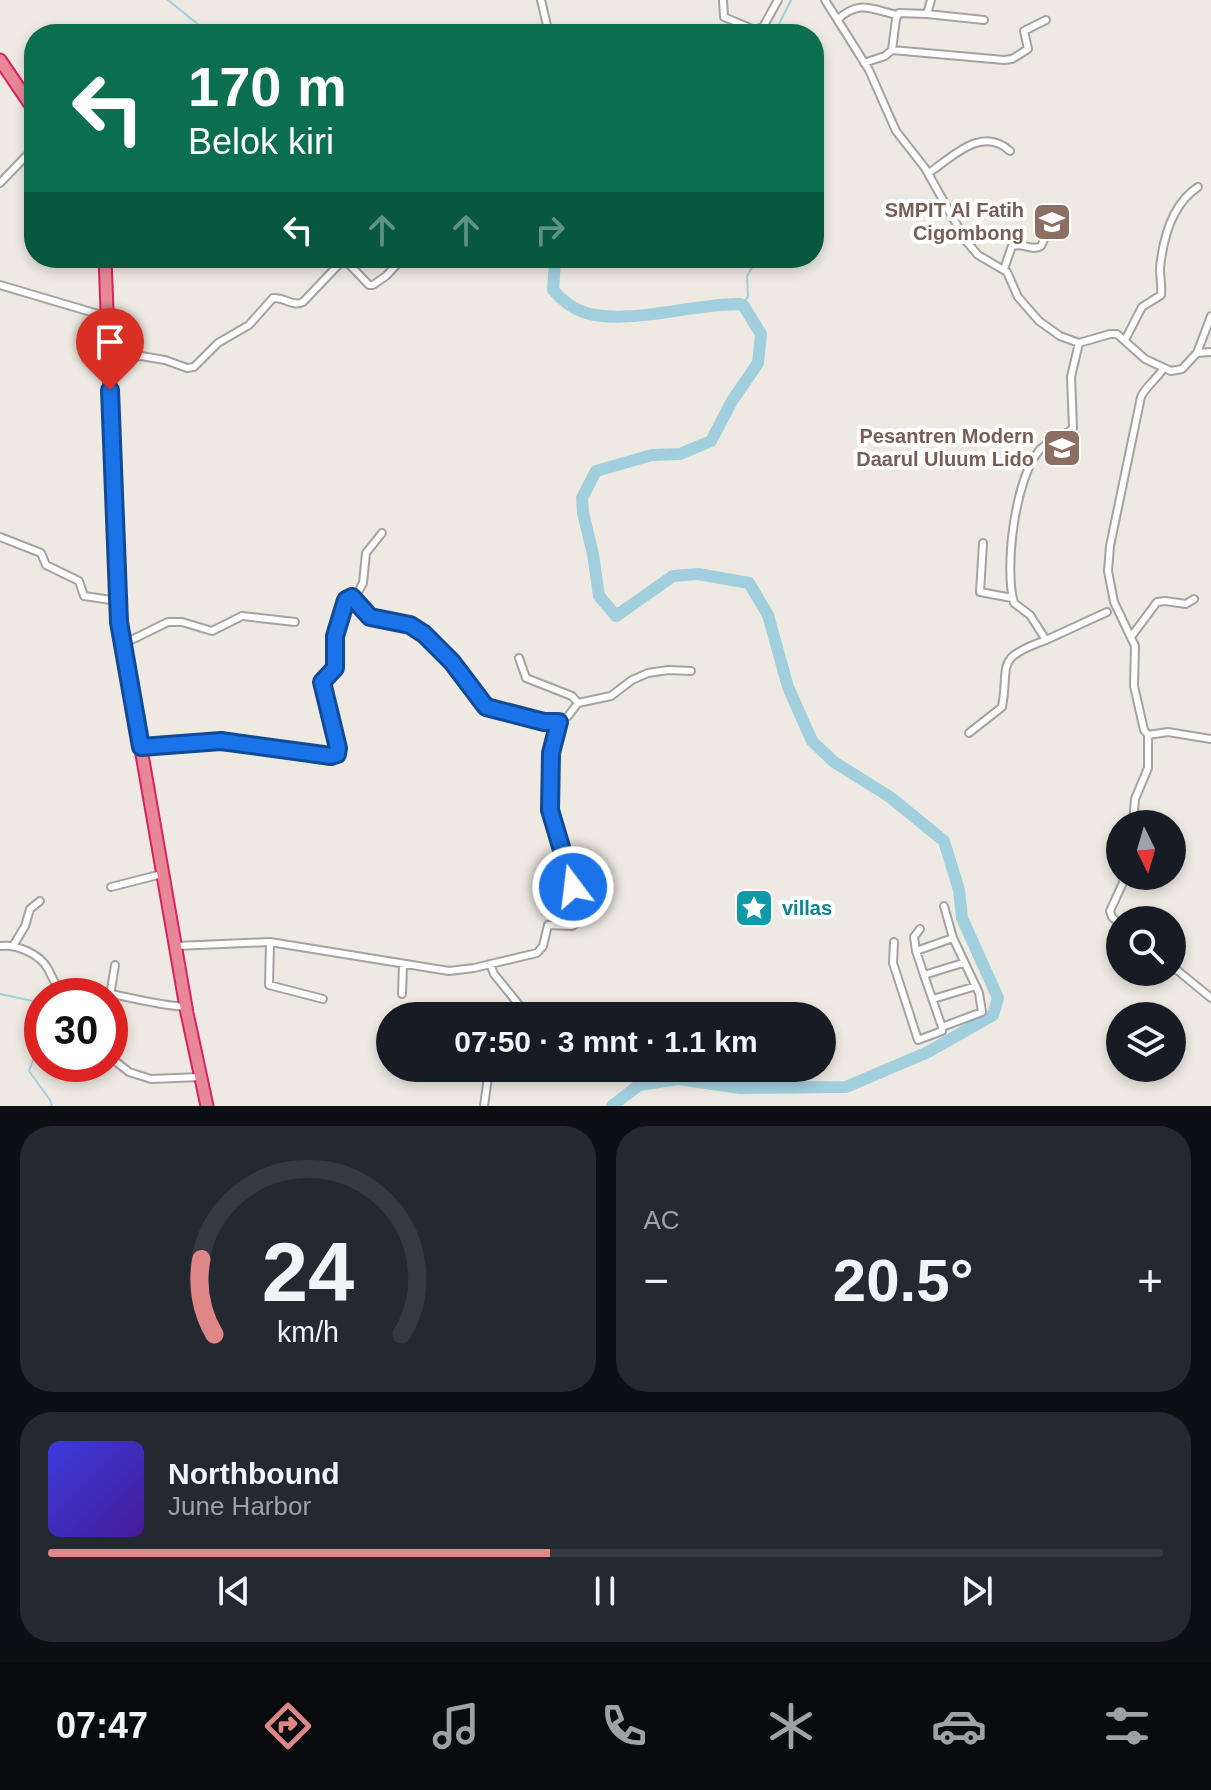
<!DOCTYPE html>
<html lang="id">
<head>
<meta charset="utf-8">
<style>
	body { margin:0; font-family:Helvetica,sans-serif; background:#242831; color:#f1f3f6; height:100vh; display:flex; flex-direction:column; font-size:30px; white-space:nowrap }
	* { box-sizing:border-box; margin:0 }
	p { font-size:26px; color:#9ea1a6 }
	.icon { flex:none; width:44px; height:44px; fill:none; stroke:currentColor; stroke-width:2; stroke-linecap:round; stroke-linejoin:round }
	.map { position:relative; height:1106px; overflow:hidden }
	.drawer { display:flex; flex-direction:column; gap:20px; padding:20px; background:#0d0f14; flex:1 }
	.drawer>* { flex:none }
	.hud { position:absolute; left:24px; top:24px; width:800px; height:244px; border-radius:32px; box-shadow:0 4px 12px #0003; background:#0b6e4f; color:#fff; overflow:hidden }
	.needle { width:52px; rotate:175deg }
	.controls { position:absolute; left:1106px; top:810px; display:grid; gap:16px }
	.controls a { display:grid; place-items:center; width:80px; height:80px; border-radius:50%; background:#171b24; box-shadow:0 4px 12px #0003; font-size:40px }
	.speed { position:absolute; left:24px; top:978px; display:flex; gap:16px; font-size:40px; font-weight:700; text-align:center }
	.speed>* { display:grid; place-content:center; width:104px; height:104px; border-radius:50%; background:#171b24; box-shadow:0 4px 12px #0003; line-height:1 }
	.speed .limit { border:12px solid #d22; background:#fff; color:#111 }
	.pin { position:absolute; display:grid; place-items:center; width:68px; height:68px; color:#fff; margin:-82px -34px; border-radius:50% 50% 50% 0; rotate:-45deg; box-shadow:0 0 8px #0007 }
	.pin .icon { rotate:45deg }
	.me { position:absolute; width:88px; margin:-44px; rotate:345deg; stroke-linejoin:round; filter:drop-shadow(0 0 6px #0008) }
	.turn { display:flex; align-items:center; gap:28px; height:168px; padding:0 32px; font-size:36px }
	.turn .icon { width:104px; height:104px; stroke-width:2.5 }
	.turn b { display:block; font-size:56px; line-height:68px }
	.lanes { display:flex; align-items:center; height:76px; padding:0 32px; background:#0003; justify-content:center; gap:40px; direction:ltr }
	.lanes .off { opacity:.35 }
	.big { font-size:60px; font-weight:600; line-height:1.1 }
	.drawer .widget { flex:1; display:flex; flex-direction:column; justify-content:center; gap:12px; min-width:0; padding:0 28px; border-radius:32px; background:#242831 }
	.drawer .dial { align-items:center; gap:0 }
	.dial svg { height:208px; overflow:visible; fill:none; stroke:#363941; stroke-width:7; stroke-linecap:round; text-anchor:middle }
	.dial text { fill:#f1f3f6; stroke:none }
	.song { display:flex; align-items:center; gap:24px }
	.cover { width:96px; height:96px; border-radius:12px; background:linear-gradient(135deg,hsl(240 70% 55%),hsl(260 70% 35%)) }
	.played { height:8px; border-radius:4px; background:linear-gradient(90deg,#df8787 45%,#363941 45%) }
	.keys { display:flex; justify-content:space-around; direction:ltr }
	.heat { display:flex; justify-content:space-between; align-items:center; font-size:44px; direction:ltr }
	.drawer .tiles { flex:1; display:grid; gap:20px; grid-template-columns:1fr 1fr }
	.widget:last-child { grid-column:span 2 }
	.trip { position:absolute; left:376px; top:1002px; width:460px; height:80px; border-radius:40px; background:#171b24; box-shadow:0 4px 12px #0003; font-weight:600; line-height:80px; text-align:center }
	.dock { display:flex; height:128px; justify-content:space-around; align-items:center; background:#090b0e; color:#9ea1a6 }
	.dock .icon { width:56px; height:56px }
	.dock .selected { color:#df8787 }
	.dock b { font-size:36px; color:#f1f3f6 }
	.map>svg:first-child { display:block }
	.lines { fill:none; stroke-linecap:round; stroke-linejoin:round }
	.stream { stroke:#a1cfdd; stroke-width:2 }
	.river { stroke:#a1cfdd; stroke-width:12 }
	.street-casing { stroke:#a3a3a3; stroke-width:10 }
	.highway-casing { stroke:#db205e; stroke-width:15 }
	.street { stroke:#fff; stroke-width:6 }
	.highway { stroke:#e88798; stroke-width:11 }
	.route-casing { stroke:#114b97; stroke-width:20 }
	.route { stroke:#1a73e8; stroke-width:14 }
	.labels { text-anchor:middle; stroke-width:8; stroke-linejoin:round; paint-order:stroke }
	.education-label { font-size:20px; font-weight:bold; fill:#785e54; stroke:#fff; text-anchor:end }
	.culture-label { font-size:20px; font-weight:bold; fill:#0d838f; stroke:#fff; text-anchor:start }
</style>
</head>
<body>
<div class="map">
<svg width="1211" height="1106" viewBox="0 0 1211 1106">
	<rect width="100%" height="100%" fill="#eeeae2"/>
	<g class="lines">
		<path class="stream" d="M168 0 210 34
			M774 34 791 0
			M555 261 556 258
			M743 305 748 296 747 276 758 258
			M0 994 42 1003
			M42 1037 29 1071 50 1100 52 1106"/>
		<path class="river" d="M555 261 553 290C562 300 571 308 583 312 625 326 692 304 738 304L743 305 761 334 758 363 732 401 711 441 680 454 652 455 596 471 582 498 583 513 593 554 599 596 616 616 673 576 698 574 749 583 768 615 788 687 812 741 834 762 890 797 944 841 959 890 962 918 998 998 993 1015 928 1052 846 1087 740 1088 678 1079 639 1085 612 1106"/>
		<defs>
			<path id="street" d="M541 0 549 34
				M723 0 724 17 755 30 763 27 778 0
				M825 0 869 70 896 131 925 168 966 241 978 255 1007 272 1018 297 1039 321 1060 336 1079 343 1110 334H1117L1145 359 1171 371 1182 369 1197 353 1211 352
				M927 14 984 20
				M838 19C859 0 871 9 897 15
				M892 50 1004 60 1012 59 1028 49 1024 31 1046 20
				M864 63 885 56 892 50 896 19 899 13 927 14 931 0
				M929 173C952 157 982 125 1010 151
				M0 183 34 148
				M344 259 369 285H373L386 276 403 258
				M1004 269 1012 246C1023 242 1032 252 1041 246L1053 220
				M0 285 108 317
				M1125 340 1142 307 1161 295C1162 286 1160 277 1160 268 1163 239 1172 204 1198 187
				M1197 353 1211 316
				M109 360 141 356 165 360 187 368 194 367 218 343 249 325 273 298C285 297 292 307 303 302L345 258
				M0 537 41 553 46 565 79 581 84 596 118 601
				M983 543 980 592 1012 598
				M355 598 363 583 366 553 382 533
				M1131 637 1157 602 1165 601 1186 604 1194 599
				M1046 640 1107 612
				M123 644 168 622H182L212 631 242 616 295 622
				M519 658 526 678 572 696 578 703
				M969 733 1002 707C1010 664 993 659 1046 640L1030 615 1014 603C1004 568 1015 481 1038 452 1047 440 1063 438 1073 428L1071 377 1079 343
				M1148 735 1144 730 1134 686 1135 646 1114 602 1108 571 1110 546 1141 397C1145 387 1156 380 1163 369
				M141 747 221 741 331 756 337 754 338 748 322 682 335 668 337 624 346 600 350 597 355 598 370 617 410 625 424 634 452 662 486 707 544 722H559L568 716 578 703 611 696 632 680 648 673 668 670 691 671
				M1133 824 1135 799 1148 768V735L1168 732 1211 739
				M111 887 162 874
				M1120 924 1112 917 1110 911 1126 876
				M920 929 914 937 916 951 953 938
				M270 942 269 985 323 999
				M894 942 893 963 918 1040 942 1031V1027L982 1012 979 993 953 938 944 906
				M0 946C17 944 40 954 48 969 51 974 53 981 57 985 63 990 74 988 82 989 117 993 150 1005 186 1007
				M13 946 25 926 30 909 40 901
				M176 946 270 942 449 971 474 968 537 953 543 946 548 925 572 926 577 923 569 871 552 825 550 810 551 753 559 722
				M916 951 924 975 963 963
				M490 964 494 974 528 1016
				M1172 966 1211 998
				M924 975 942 1027
				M402 994 403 964
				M110 996 115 965
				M933 999 976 986
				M110 1057 129 1072 151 1079 201 1077
				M484 1106 488 1077 505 1068"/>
			<path id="highway" d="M0 60 34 110
				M105 258 119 622 187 1013 207 1106"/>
		</defs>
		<use href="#street" class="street-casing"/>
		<use href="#highway" class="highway-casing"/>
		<use href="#street" class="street"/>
		<use href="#highway" class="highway"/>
	</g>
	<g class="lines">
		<defs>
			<path id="route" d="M110 390 119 622 141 747 221 741 331 756 337 754 338 748 322 682 335 668V636L346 600 352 597 370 617 410 625 424 634 452 662 486 707 544 722H559L551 753 550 810 573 887"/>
		</defs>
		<use href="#route" class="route-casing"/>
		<use href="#route" class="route"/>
	</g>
	<defs>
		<symbol id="school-square" viewBox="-11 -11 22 22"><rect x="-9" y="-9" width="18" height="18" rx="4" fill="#8d6e63" stroke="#fff"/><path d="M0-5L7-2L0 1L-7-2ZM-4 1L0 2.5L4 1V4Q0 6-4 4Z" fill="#fff"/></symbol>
		<symbol id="sight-square" viewBox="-11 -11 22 22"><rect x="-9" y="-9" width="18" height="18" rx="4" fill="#0f9aa8" stroke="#fff"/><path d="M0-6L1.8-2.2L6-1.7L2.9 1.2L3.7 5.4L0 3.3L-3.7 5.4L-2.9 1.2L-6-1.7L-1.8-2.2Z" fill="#fff"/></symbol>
	</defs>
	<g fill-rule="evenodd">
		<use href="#school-square" x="1030" y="200" width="44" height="44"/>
		<use href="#school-square" x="1040" y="426" width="44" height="44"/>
		<use href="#sight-square" x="732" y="886" width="44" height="44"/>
	</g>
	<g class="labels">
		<g class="education-label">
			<text x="1024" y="217">SMPIT Al Fatih<tspan x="1024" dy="23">Cigombong</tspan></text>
			<text x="1034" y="443">Pesantren Modern<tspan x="1034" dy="23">Daarul Uluum Lido</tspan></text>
		</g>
		<g class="culture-label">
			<text x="782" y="915">villas</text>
		</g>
	</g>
</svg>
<div class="controls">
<a><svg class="needle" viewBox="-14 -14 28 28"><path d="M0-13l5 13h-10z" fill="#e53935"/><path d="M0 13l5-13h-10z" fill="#9ea1a6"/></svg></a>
<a><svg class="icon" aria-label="search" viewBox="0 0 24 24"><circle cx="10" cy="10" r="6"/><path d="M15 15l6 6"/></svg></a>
<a><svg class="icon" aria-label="layers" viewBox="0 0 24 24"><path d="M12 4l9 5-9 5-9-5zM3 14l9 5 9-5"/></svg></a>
</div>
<div class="speed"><div class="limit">30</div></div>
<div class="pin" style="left:110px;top:390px;background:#d93025"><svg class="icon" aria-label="arrive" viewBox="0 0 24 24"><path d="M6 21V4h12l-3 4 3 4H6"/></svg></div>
<svg class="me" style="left:573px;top:887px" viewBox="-20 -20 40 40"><circle r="17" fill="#1a73e8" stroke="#fff" stroke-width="3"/><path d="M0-11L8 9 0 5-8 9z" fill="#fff"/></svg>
<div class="trip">07:50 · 3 mnt · 1.1 km</div>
<div class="hud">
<div class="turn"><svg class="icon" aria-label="left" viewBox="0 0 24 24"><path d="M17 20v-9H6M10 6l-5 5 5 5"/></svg><div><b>170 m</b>Belok kiri</div></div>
<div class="lanes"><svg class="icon" aria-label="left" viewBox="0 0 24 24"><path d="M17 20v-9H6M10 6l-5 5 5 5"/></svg><svg class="icon off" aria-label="ahead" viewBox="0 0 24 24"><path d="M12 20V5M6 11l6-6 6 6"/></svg><svg class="icon off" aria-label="ahead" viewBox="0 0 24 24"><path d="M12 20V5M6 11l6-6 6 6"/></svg><svg class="icon off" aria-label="right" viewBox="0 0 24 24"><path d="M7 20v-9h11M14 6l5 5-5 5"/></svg></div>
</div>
</div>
<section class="drawer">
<div class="tiles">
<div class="widget dial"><svg viewBox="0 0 100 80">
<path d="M14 69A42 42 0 1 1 86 69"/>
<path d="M14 69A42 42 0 0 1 9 40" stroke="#df8787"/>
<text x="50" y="56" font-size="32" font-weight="700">24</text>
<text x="50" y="72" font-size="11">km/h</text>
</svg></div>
<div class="widget"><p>AC</p>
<div class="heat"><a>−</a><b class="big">20.5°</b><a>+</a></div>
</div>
<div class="widget">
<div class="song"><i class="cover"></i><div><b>Northbound</b><p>June Harbor</p></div></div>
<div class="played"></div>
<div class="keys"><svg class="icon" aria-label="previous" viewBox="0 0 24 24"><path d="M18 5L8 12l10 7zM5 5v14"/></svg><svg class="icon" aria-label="pause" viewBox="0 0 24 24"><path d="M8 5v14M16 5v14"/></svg><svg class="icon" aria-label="next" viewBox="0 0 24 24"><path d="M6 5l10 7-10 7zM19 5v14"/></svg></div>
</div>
</div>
</section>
<nav class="dock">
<b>07:47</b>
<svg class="icon selected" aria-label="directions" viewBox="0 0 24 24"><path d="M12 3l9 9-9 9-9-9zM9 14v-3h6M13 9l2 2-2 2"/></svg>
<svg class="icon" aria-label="music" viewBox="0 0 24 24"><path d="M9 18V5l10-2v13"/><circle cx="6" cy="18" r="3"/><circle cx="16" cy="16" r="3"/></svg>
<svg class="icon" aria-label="phone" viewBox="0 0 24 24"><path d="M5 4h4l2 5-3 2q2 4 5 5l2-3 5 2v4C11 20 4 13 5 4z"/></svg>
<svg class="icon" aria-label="climate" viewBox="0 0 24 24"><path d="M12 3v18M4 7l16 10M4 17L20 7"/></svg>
<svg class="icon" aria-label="car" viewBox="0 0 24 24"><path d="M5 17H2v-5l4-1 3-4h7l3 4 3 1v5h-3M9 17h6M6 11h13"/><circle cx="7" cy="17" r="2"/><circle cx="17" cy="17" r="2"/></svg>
<svg class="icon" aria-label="filters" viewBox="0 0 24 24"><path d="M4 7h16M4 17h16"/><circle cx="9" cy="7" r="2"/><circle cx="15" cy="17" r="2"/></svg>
</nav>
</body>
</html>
